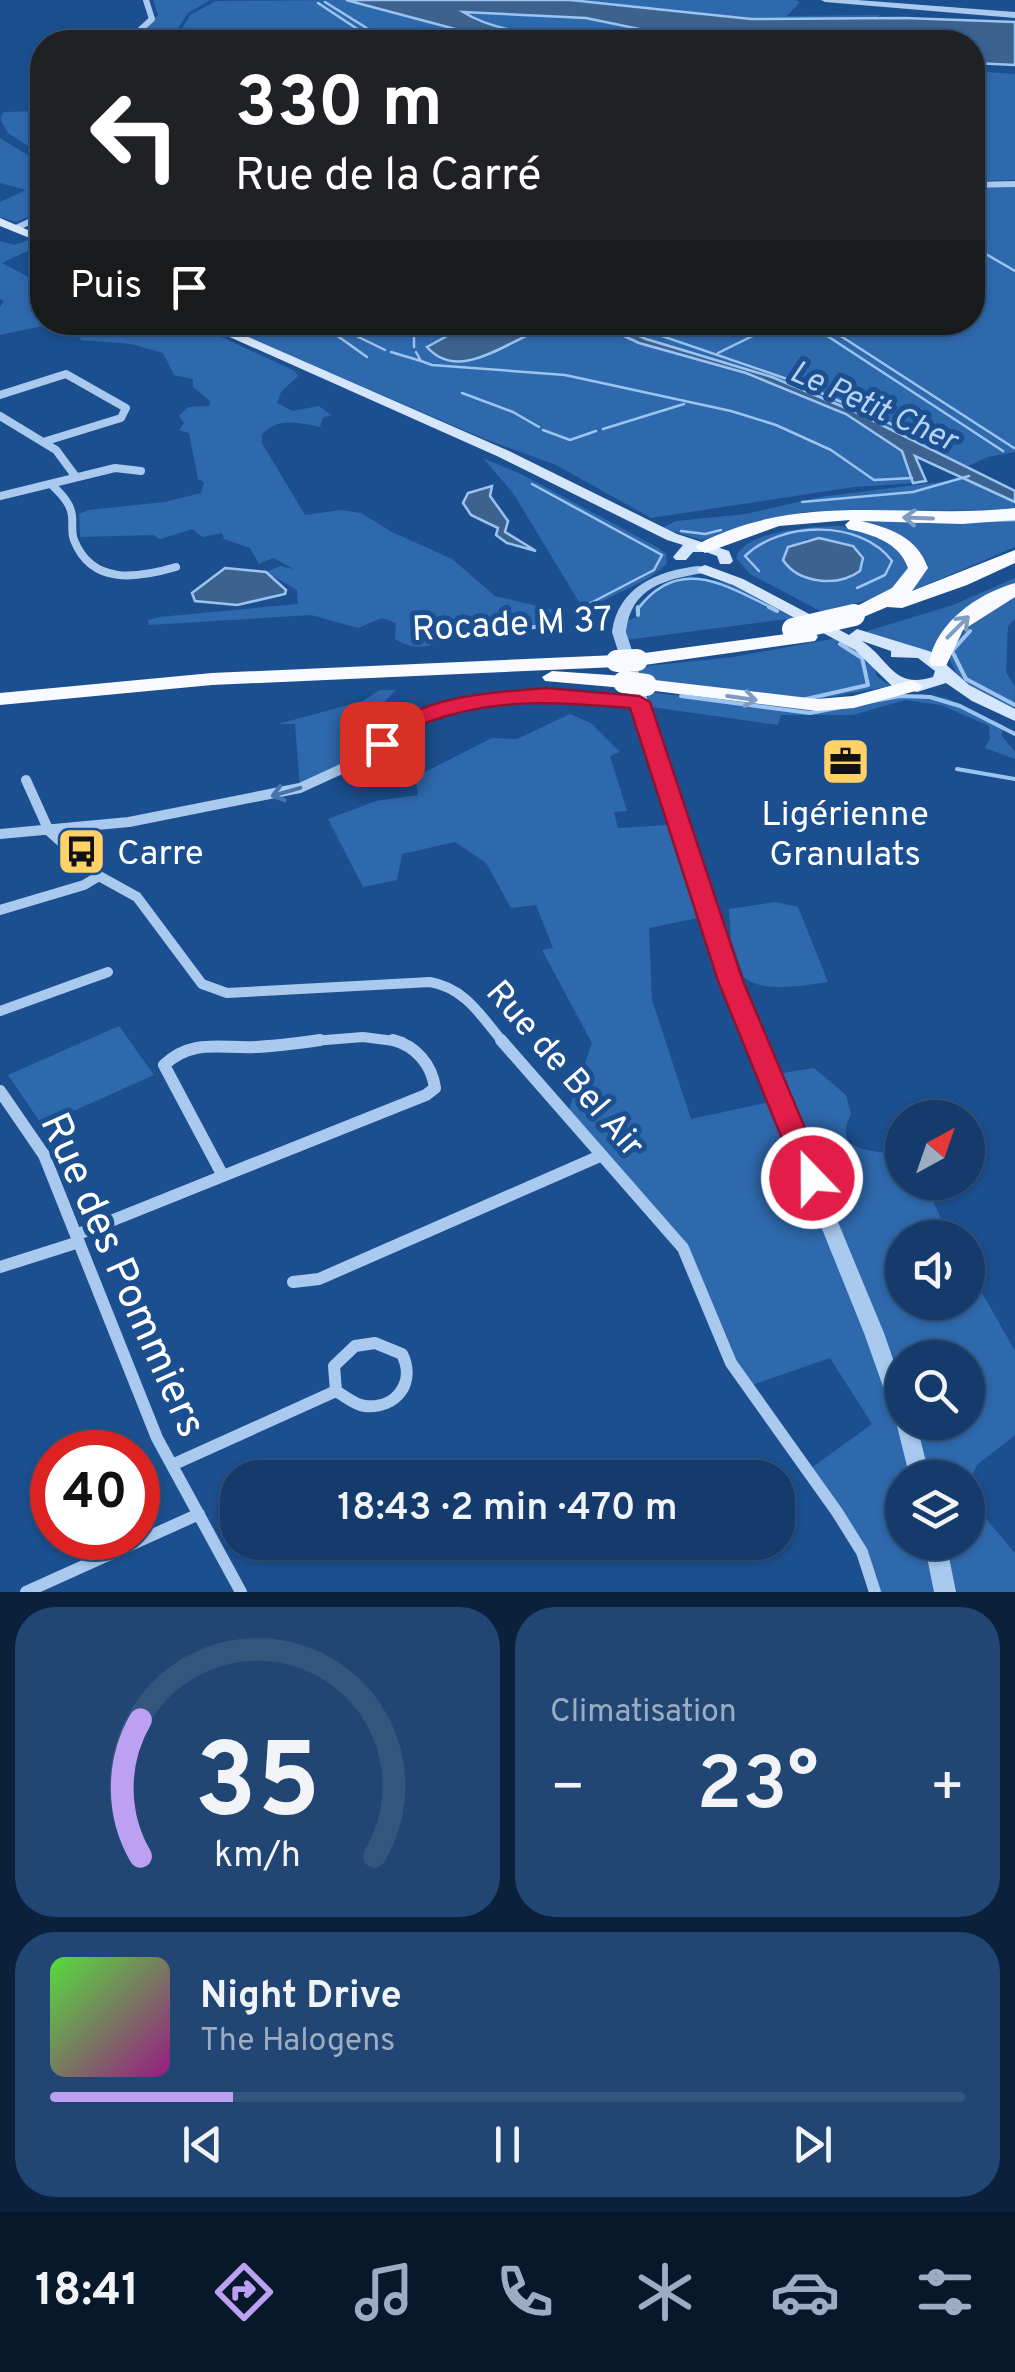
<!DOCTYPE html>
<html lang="fr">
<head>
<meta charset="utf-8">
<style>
	body { margin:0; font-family:Overpass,sans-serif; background:#214673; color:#f1f3f6; height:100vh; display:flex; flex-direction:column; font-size:38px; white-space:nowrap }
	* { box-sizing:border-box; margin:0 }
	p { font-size:32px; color:#9dadc1 }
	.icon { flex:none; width:55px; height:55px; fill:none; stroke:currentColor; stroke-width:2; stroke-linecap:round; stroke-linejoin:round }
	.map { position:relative; height:1592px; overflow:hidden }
	.drawer { display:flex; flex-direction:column; gap:15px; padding:15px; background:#0b203b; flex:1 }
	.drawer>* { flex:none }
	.banner { position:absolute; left:30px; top:30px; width:955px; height:305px; border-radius:40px; box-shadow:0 2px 8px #0004,0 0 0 2px #33557e; background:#202124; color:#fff; overflow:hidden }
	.needle { width:65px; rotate:40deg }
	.buttons { position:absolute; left:885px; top:1100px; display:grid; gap:20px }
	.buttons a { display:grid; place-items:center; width:100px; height:100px; border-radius:50%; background:#143b6b; box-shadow:0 2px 8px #0004,0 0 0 2px #33557e; font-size:50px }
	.speed { position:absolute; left:30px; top:1430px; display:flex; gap:20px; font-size:50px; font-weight:700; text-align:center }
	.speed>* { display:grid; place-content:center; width:130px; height:130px; border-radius:50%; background:#143b6b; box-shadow:0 2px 8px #0004,0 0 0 2px #33557e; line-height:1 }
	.speed .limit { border:15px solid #d22; background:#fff; color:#111 }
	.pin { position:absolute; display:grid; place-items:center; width:85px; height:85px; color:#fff; margin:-42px; border-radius:20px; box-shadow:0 5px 15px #0006 }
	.me { position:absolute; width:110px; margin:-55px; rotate:338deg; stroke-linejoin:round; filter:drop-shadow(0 0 8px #0008) }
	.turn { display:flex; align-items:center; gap:35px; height:210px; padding:0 40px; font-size:45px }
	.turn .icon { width:130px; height:130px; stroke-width:2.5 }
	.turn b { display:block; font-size:70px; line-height:85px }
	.then { display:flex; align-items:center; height:95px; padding:0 40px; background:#0003; gap:20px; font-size:38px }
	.big { font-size:75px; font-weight:600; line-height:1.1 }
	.drawer .card { flex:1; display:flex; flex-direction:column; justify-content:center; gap:15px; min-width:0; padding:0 35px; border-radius:40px; background:#214673 }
	.drawer .dial { align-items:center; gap:0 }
	.dial svg { height:260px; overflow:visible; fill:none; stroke:#33557e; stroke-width:7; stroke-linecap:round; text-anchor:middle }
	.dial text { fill:#f1f3f6; stroke:none }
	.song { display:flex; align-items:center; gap:30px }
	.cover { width:120px; height:120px; border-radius:15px; background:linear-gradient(135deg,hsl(110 70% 55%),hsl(310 70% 35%)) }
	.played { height:10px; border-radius:5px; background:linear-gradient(90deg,#bca0f2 20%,#33557e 20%) }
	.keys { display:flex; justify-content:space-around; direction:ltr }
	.heat { display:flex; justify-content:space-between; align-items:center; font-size:55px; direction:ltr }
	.drawer .tiles { flex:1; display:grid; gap:15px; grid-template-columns:1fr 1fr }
	.card:last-child { grid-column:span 2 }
	.trip { position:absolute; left:220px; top:1460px; width:575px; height:100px; border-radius:40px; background:#143b6b; box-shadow:0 2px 8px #0004,0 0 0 2px #33557e; font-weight:600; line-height:100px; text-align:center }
	.menu { display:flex; height:160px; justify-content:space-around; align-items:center; background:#08182b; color:#9dadc1 }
	.menu .icon { width:70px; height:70px }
	.menu .on { color:#bca0f2 }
	.menu b { font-size:45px; color:#f1f3f6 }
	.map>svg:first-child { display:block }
	.green { fill:#2e69ad; fill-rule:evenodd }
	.water { fill:#3c6290; stroke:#9cc4f0; stroke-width:2.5; fill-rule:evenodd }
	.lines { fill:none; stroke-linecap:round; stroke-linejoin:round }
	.stream-far1 { stroke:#9cc4f0; stroke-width:2.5 }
	.stream { stroke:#9cc4f0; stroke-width:4 }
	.minor-far3 { stroke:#a9c9ee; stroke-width:6 }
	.minor-far2 { stroke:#a9c9ee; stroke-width:8 }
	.minor-far1 { stroke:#a9c9ee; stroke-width:10 }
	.minor { stroke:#a9c9ee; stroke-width:12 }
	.tertiary { fill:#a9c9ee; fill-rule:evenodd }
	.secondary { fill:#d6e6fa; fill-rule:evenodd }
	.trunk { fill:#f8faff; fill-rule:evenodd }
	.trunk-bridge { stroke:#f8faff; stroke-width:22 }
	.oneway { stroke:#7e9cc1 }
	.oneway2 { stroke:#4674ac }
	.route { fill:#e11d48; stroke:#92132f; stroke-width:2.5 }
	.labels { text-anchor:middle; stroke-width:10; stroke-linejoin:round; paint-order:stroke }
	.far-water-label { font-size:32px; font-style:italic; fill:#b5d3f5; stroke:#1b4f8f }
	.street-label { font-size:35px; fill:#fff; stroke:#1b4f8f }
	.poi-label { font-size:35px; fill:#fff; stroke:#1b4f8f }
	.near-street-label { font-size:42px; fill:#fff; stroke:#1b4f8f }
</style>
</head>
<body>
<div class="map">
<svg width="1015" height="1592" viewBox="0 0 1015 1592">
	<rect width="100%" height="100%" fill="#1b4f8f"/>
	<path class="green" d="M153 0H210L188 13 173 36 178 42H133L158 15Z
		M346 0 504 42H479L416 25 468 42H183L179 34 190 15 216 1Z
		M570 0H796L800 2 787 16 880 15 874 19H751Z
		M462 12 586 18 673 35 664 39C598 39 523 43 462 12Z
		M973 71 1015 74V180L973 181V85L988 86 973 81Z
		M42 111V155L8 133 0 118 4 112Z
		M0 138 42 164V212L16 222 0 217V202L26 190 0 183Z
		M1015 187V452L988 457 966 467 853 411 846 414 902 451 913 483 854 487 651 518 556 465 485 439 213 323 972 322 973 188Z
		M29 240 38 246 2 263 38 282 33 292 42 296V322L191 323 295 371 298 376 281 392 277 403 292 411 319 406 331 415 323 418 320 427C299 423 278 417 262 434V443L305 515 341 510 361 513 392 532 452 559 495 596 558 611 559 620 544 630 478 621C450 630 431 661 395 639L396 623 382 618 358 628 311 615 149 625 148 620 159 617 298 604 297 590 266 572 280 566 294 569 273 558 259 564 250 548 224 539 222 533 202 537 193 529 160 539 153 535 80 537 79 514 88 510 165 502 201 493 204 482 198 479 189 433 179 430 184 423 179 416 188 407 209 406 210 401 193 387V379L174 375 163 353 131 344 80 340 82 333 57 323 0 335V307L4 301 0 299V241L14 245Z
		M483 458 523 475 657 547 666 554 667 564 649 578 584 610 513 493Z
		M964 479 1014 502 1015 510 805 512 762 520 702 540 662 528 676 521 746 514 820 497Z
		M847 517H1015V547L912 591 923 574 871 525Z
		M841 526 884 538 910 563 903 583 879 597 822 612 750 574 736 558C743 530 816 526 841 526ZM807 539H831L864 564 853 576 784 553Z
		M690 576 729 583 795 618 626 640 627 621 637 617 634 608 663 584Z
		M1015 578V585L934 651 902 648 861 633 953 605Z
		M1015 595V619L1008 626 1006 672 1015 687 1014 711 976 692 958 677 947 654C964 625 986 611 1015 595Z
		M837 638 873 663 877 677 891 686 807 701 642 679 638 667 733 657Z
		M380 690H396C373 713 360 727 361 760L300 788 295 724H278L363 701Z
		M646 692 813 710 852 708 902 694H923L946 698 1005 726 1001 735 1015 752V759L985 748 990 738 989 726 941 705 905 700 853 715H781L778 725 651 707Z
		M570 714 591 723 620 752 610 756 627 811 614 812 618 828 668 825 698 918 649 928 652 1000 691 1119 779 1100 770 1075 814 1068 846 1095 851 1114C830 1155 877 1149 902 1156V1182L924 1183 950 1237 902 1238V1302H968V1268L1015 1351V1435L977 1465 969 1482 981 1513 1015 1553V1592H875L862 1551 807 1471 872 1424 830 1358 746 1387 694 1270 566 1118 592 1043 542 950 553 948 536 905 511 908 486 863 455 842 402 854 397 880 363 887 328 819 376 801 418 795 415 777 492 738 517 739ZM902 1358H968V1422H902ZM902 1478H968V1542H902Z
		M775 902 798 907 828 982C804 985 763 994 744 977L731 940 729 909Z
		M119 1026 154 1075 42 1125 8 1075Z"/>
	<path class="water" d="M346 0H570L751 19 904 18 1015 22V65L973 63 972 42H504ZM463 12 586 18 673 36 664 39C609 41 509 41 463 12Z
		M471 323H490L525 332 526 336C496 350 455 379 427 347Z
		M596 323H610L646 339 772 377 853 411 1015 491V502L915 456 926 481 913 483 902 451 846 414 746 373 639 343Z
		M492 486 490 496 508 521 505 532 536 551 507 543 496 535 498 528 471 515 463 503 468 493Z
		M819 538 853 546 863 558 860 571C838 587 799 584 783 560L788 547Z
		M225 568 266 572 286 590 285 594 237 605 195 601 192 593Z"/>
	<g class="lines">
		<path class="stream-far1" d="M325 2 389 42
			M318 3 377 42
			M972 246 1015 271
			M318 322 367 357
			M328 322 385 350
			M414 322V347
			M621 322 796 382 941 446
			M806 322 1003 451
			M819 322 1014 448
			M391 352 421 361
			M416 352 421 361 432 365 565 375 731 411 776 425 831 450 874 480 912 478
			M718 353 781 322
			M462 393 513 412 539 427
			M603 429 684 404
			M543 430 570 440 596 431
			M532 484 662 555 654 570 583 607
			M802 502 913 492 969 476
			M910 522 1015 520
			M681 531 705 534 721 530
			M759 571 745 556C781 521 861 519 892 561L885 575 857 588
			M638 609C678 555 726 585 774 609"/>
		<path class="stream" d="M769 607 777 611
			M638 615V607
			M476 630 537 627
			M970 631 952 651 966 679 1015 705
			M681 696 810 713 900 696 930 697 960 706 1015 734
			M806 699 868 685 862 658 840 644
			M957 769 1015 779"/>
		<path class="minor-far3" d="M127 42 152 19 146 0
			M972 185 1015 184
			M16 228 42 216"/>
		<path class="minor-far2" d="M0 395 66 374 126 408 121 418 43 442
			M0 416 56 450 76 477
			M51 484C60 493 71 503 72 516 73 525 71 532 74 540 92 586 138 578 176 567
			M0 496 115 468 141 471"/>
		<path class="minor-far1" d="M26 780 49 831
			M49 831 99 876 137 897 202 984 227 993 430 982C465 988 481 1016 503 1042
			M0 834 129 822 300 788 361 760 415 719 457 703 547 695 639 703
			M0 910 84 885 99 876
			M0 1011 108 972
			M301 1042 363 1037 402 1042"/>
		<path class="minor" d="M501 1040 683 1248 731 1363 837 1512 862 1552 875 1592
			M0 1091 44 1155 157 1438 241 1592
			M223 1176 164 1065C192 1038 221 1049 256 1047 277 1046 299 1043 320 1040
			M223 1176 426 1095 435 1088C432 1065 416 1046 393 1040
			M76 1235 223 1176
			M0 1267 79 1242
			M293 1282 319 1279 600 1156
			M375 1343 402 1354C416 1382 397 1409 365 1406 355 1405 345 1396 336 1391L334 1366 355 1346Z
			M172 1465 336 1391
			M26 1592 199 1514"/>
		<path class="tertiary" d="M821 0H857L1015 12V18L825 2Z
			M698 566 703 567 705 570 703 573C664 580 631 587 626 632L738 981 884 1333 902 1385V1422H916L930 1478H910L896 1422 897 1419 892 1412 864 1333 722 981 612 632C618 587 657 571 698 566Z
			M924 1542H946L956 1592H934Z"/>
		<path class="secondary" d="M0 218 42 236V243L0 226Z
			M196 322H214L509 451 677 534 729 551 733 561 730 564H720L717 556 706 552H693L686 560H676L673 557 683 545 667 540 499 457Z
			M705 565 743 579 849 635 857 629 932 652 969 685 1015 709V721L972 701 946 683 917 692 892 686 855 650 733 585 700 573 697 570 700 567ZM862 641 891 651V657L918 658 935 671 933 677C893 689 891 661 862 641Z"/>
		<path class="trunk" d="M1015 508V520L962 524 861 521C890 528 917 537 928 568L912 591 1015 550V563L967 585 902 608 887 607 854 621 844 615 847 611 892 588 908 568C899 542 873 535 848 529L845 525 850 520 779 526 705 553 695 547C704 539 718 535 730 530 822 495 919 519 1015 508Z
			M1015 583V597L963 630 946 666H932L929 662C937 622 977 594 1015 583Z
			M808 631 815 633 818 637 815 641 637 666 627 661 617 667 212 685 0 705V693L212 673 617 655 627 660 637 654Z
			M552 671 624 676 635 682 624 688 545 681 542 677Z
			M646 679 817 699 853 696 912 680 923 686 919 690 854 708 817 711 639 689 635 685Z"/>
		<path class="trunk-bridge" d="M793 629 854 615
			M617 661 637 660
			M624 682 646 685"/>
	</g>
	<defs><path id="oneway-shaft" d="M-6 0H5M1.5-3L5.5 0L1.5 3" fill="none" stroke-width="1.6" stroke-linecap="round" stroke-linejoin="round" transform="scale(2.5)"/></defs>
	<g class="oneway">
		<use href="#oneway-shaft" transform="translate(918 518) rotate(-178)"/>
		<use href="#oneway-shaft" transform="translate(958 627) rotate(-45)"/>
		<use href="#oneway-shaft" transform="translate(742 698) rotate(8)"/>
	</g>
	<use class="oneway2" href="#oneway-shaft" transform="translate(286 792) rotate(164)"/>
	<path class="route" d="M546 688 639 696 650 702 743 981 826 1178 822 1185 812 1188 802 1185 798 1178 718 981 630 708C560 702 495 697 428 722 411 729 400 747 382 751L371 744C412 695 487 693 546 688Z"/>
	<defs>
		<symbol id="office-square" viewBox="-11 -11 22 22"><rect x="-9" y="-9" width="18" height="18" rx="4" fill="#ffd166" stroke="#1b4f8f"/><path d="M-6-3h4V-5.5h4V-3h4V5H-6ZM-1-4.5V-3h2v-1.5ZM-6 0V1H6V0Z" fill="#111"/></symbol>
		<symbol id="bus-square" viewBox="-11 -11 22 22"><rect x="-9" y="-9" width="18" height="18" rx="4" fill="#ffd166" stroke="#1b4f8f"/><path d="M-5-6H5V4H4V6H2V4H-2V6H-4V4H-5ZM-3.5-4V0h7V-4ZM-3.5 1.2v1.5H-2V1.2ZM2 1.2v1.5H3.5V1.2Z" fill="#111"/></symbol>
	</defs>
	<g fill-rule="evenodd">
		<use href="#office-square" x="818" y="734" width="55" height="55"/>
		<use href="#bus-square" x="54" y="824" width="55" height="55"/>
	</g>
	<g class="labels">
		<g class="far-water-label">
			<text transform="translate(874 405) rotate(24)" y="11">Le Petit Cher</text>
		</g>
		<g class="street-label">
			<text transform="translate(512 623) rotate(-3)" y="12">Rocade M 37</text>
			<text transform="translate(566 1068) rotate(49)" y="12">Rue de Bel Air</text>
		</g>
		<g class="poi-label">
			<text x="845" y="825">Ligérienne<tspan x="845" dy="40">Granulats</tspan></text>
			<text x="117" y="864" text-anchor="start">Carre</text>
		</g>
		<g class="near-street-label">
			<text transform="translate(125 1274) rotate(66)" y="15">Rue des Pommiers</text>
		</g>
	</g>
</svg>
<div class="buttons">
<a><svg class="needle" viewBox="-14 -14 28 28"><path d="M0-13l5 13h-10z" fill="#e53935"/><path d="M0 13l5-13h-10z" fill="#9dadc1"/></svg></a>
<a><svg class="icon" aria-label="sound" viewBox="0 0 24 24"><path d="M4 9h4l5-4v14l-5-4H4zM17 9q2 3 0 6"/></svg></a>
<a><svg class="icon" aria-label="search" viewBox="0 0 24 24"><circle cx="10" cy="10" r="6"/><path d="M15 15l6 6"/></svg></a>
<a><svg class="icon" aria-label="layers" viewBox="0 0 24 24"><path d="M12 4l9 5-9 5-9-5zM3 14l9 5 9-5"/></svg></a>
</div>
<div class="speed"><div class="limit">40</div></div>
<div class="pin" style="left:382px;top:744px;background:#d93025"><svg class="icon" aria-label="arrive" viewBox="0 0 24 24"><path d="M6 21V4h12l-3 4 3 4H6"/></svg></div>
<svg class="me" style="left:812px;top:1178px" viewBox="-20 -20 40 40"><circle r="17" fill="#e11d48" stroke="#fff" stroke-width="3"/><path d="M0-11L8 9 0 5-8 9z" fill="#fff"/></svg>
<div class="trip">18:43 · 2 min · 470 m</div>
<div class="banner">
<div class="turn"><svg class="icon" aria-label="left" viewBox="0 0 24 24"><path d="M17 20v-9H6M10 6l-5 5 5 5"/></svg><div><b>330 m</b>Rue de la Carré</div></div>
<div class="then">Puis<svg class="icon" aria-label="arrive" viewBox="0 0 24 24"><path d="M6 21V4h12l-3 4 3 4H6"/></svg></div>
</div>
</div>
<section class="drawer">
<div class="tiles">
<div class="card dial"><svg viewBox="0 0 100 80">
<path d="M14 69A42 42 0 1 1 86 69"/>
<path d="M14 69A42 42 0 0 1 14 27" stroke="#bca0f2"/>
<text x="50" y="56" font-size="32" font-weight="700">35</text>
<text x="50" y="72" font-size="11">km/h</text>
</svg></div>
<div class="card"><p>Climatisation</p>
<div class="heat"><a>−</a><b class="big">23°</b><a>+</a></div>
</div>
<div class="card">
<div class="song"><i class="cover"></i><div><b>Night Drive</b><p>The Halogens</p></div></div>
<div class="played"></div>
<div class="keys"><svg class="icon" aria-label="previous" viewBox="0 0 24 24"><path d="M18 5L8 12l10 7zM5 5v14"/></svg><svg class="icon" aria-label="pause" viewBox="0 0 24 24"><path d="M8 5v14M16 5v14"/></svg><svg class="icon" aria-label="next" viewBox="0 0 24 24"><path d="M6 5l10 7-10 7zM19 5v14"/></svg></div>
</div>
</div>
</section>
<nav class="menu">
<b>18:41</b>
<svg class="icon on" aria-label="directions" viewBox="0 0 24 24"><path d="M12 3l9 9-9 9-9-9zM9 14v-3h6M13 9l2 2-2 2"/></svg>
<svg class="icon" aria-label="music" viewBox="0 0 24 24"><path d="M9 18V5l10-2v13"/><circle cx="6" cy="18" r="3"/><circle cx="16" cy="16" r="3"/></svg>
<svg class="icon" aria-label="phone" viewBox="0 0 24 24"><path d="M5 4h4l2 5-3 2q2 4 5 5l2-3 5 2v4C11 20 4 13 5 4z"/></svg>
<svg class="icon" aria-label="climate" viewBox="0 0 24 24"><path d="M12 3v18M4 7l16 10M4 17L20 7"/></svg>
<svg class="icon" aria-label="car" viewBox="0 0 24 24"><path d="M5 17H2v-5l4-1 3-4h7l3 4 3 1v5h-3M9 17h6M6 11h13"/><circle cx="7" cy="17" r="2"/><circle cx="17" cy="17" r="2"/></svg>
<svg class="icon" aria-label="filters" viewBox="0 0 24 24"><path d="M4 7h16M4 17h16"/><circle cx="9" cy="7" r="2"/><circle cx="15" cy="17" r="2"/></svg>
</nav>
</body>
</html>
